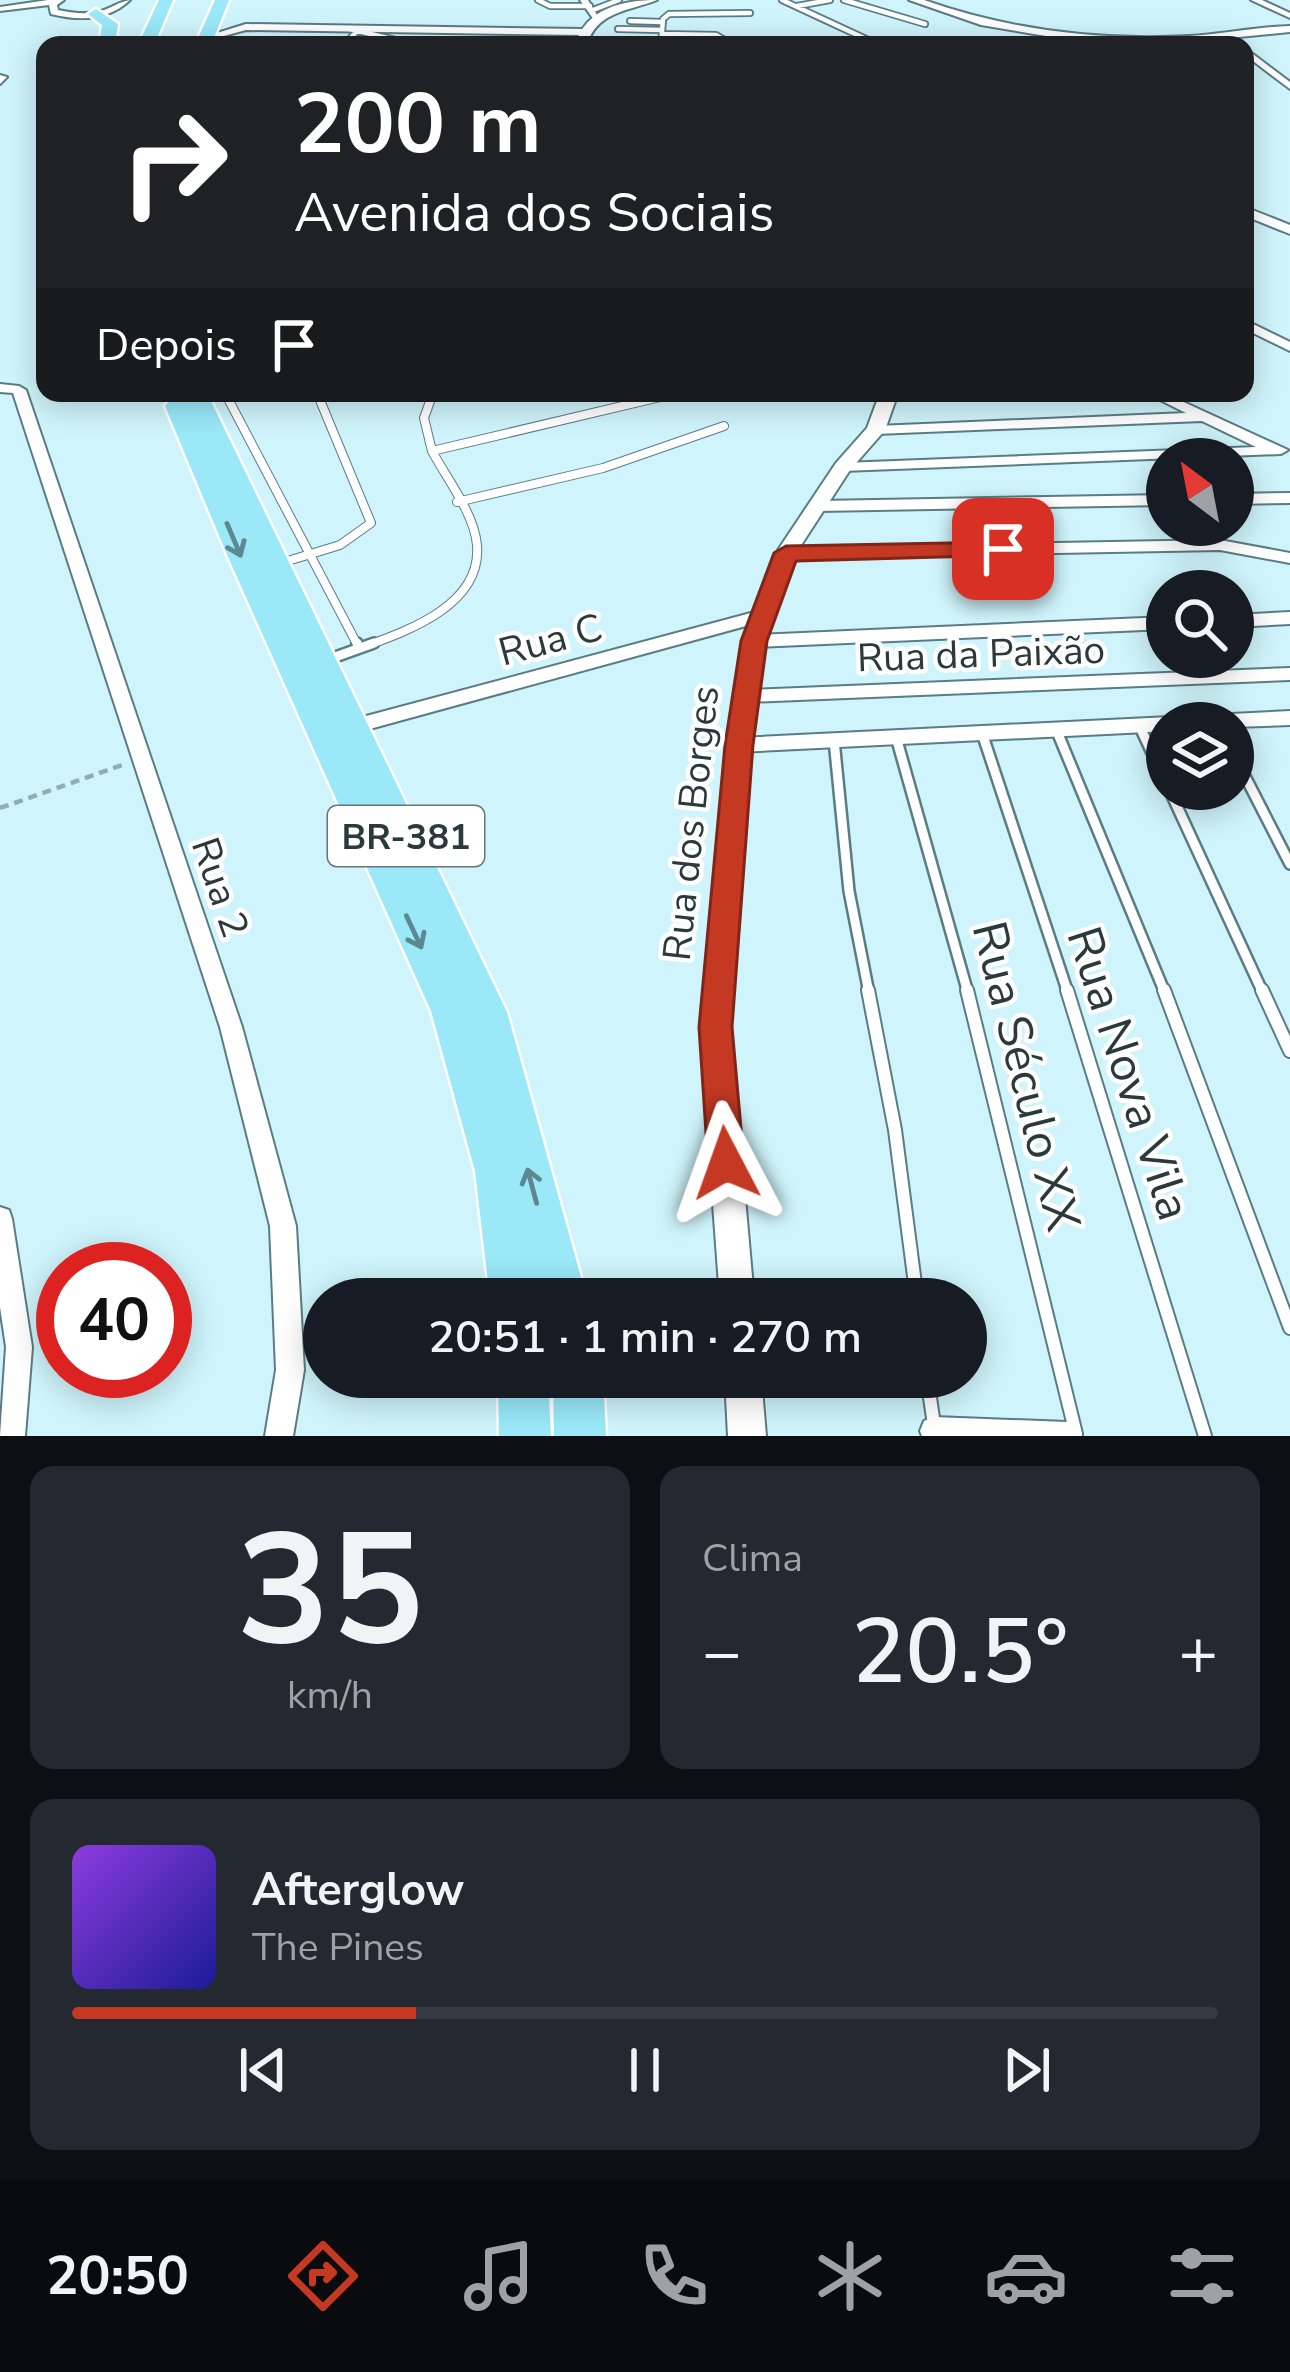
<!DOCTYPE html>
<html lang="pt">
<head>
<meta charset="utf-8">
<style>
	body { margin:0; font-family:"Nunito Sans",sans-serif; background:#242831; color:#f1f3f6; height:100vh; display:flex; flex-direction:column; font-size:45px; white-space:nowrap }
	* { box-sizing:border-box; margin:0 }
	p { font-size:39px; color:#9ea1a6 }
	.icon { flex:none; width:66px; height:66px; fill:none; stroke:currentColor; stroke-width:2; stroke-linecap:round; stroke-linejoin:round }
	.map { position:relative; height:1436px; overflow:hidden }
	.details { display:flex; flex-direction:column; gap:30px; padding:30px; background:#0d0f14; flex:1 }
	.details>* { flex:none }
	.top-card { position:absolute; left:36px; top:36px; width:1218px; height:366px; border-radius:24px; box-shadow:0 6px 30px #0003; background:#202124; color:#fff; overflow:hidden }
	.needle { width:78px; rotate:328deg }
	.controls { position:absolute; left:1146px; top:438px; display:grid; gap:24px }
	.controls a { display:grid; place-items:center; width:108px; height:108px; border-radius:50%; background:#171b24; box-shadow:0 6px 30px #0003; font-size:60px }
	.speed { position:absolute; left:36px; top:1242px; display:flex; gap:24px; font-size:60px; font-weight:700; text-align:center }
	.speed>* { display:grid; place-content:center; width:156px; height:156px; border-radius:50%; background:#171b24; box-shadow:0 6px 30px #0003; line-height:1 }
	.speed .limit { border:18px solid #d22; background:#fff; color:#111 }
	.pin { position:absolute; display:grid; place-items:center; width:102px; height:102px; color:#fff; margin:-51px; border-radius:24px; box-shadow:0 6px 18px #0006 }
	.me { position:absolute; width:132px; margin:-66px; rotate:356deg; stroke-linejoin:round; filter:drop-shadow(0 0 9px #0008) }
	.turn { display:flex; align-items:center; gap:42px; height:252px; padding:0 60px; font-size:54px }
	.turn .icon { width:156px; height:156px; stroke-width:2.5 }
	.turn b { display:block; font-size:84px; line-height:102px }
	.then { display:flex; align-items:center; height:114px; padding:0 60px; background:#0003; gap:24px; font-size:45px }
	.big { font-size:90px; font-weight:600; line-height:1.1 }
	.details .widget { flex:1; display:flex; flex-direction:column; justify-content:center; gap:18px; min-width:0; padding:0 42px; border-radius:24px; background:#242831 }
	.details .dial { align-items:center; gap:0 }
	.dial b { font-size:156px; line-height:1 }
	.song { display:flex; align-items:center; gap:36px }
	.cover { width:144px; height:144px; border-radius:18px; background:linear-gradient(135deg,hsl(270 70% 55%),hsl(240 70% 35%)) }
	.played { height:12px; border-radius:6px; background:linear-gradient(90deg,#c53923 30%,#363941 30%) }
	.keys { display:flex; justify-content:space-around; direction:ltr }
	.heat { display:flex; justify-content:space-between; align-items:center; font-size:66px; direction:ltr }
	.details .tiles { flex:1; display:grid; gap:30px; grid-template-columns:1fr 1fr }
	.widget:last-child { grid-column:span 2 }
	.trip { position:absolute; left:303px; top:1278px; width:684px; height:120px; border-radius:60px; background:#171b24; box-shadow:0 6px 30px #0003; font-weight:600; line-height:120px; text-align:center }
	.dock { display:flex; height:192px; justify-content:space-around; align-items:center; background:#090b0e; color:#9ea1a6 }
	.dock .icon { width:84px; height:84px }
	.dock .selected { color:#c53923 }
	.dock b { font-size:54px; color:#f1f3f6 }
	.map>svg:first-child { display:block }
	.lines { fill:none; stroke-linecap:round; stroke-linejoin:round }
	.service-far3-casing { stroke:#5a7c83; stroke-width:8 }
	.service-far2-casing { stroke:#5a7c83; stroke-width:10 }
	.service-far1-casing { stroke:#5a7c83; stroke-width:14 }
	.service-casing { stroke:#5a7c83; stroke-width:16 }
	.minor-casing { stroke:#5a7c83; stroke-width:4 }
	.tertiary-casing { stroke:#5a7c83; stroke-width:4 }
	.trunk-casing { stroke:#fff; stroke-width:5 }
	.path { stroke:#90adb3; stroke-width:4.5; stroke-dasharray:9 6; stroke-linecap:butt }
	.service-far3 { stroke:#fff; stroke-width:4.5 }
	.service-far2 { stroke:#fff; stroke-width:8 }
	.service-far1 { stroke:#fff; stroke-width:9 }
	.service { stroke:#fff; stroke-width:12 }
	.minor { fill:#fff; fill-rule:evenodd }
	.tertiary { fill:#fff; fill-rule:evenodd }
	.trunk { fill:#9ae8f8; fill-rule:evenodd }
	.oneway { stroke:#5c8891 }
	.route { fill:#c53923; stroke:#802517; stroke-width:3 }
	.labels { text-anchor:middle; stroke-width:9; stroke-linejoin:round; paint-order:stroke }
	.shield { fill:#fff; stroke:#6a7476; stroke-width:3 }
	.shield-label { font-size:36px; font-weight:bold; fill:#2a393c }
	.street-label { font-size:39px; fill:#2a393c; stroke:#fff }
	.near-street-label { font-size:48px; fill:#2a393c; stroke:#fff }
</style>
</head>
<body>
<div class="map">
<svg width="1290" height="1436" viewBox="0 0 1290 1436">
	<rect width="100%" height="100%" fill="#cff4fb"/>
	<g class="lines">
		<defs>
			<path id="service-far3" d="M538 0 550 6H590
				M782 0 879 45
				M844 0 925 24
				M797 6 830 0
				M593 10 619 0
				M630 21 663 22
				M350 29 416 45
				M618 29 662 30
				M663 34 716 35 733 45
				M344 45 357 31
				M661 45 663 19 669 14 750 13"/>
			<path id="service-far2" d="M225 393 358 646
				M432 451 424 418 433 393
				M457 502 603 468 724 426
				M278 564 340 545 371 523 317 393
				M366 646C410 630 482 604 477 545 474 513 447 479 432 451L677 393"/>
			<path id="service-far1" d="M357 643 359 648
				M324 661 374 643
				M1139 725 1167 785
				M1056 729 1165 993
				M982 733 1068 993
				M896 737 968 993
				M834 740 849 891 869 993
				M1233 753 1290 864
				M1169 789 1263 993"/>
			<path id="service" d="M868 990 895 1130 917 1299
				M967 990 1076 1434
				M1067 990 1205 1436
				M1164 990 1290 1328
				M1262 990 1290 1051
				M927 1377 934 1425"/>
			<path id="minor" d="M48 0H64L57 5 58 10C72 13 87 15 101 11 112 8 118 2 130 0 108 21 79 21 51 14L49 5 0 11V7Z
				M580 0H588L600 20H594Z
				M1251 0H1262L1290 13V18Z
				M246 24 583 29 587 32 583 35 246 30 205 41 201 38Z
				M1245 48 1290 82V89L1245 55Z
				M0 75 7 77 0 84Z
				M1245 320 1290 342V351L1245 329Z
				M0 384 19 386 26 390 242 1027 296 1226 304 1370 293 1436H265L276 1370 270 1226 220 1027 13 393 0 392Z
				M1146 393H1164L1288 450 1281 454 843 471 836 467 843 463 1256 447 1202 421 876 434 869 430 876 426 1186 413Z
				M1290 493V503L1233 504V494Z
				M1167 495V505L818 511 810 506 818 501Z
				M1220 540 1290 553V563L1220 550 786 558 778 553 786 548Z
				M762 610 770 616 768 620 355 733 346 726 355 719Z
				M1290 612V624L1233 627V615Z
				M1167 617V629L754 647 746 641 754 635Z
				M1290 668V680L747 702 738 696 747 690Z
				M1290 711V725L1233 727V723H1167V731L739 752 733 750 730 745 733 740 739 738Z
				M0 1207 9 1210 12 1219 32 1347 25 1436H0L6 1347 0 1307Z
				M934 1417 1067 1422 1077 1426 1081 1436H922L920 1431 924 1421Z"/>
			<path id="tertiary" d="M657 0C630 11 596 11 587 45H575C586 8 623 0 657 0Z
				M909 0H924C1010 30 1098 41 1189 36 1223 34 1256 27 1290 26V32L1188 42H1082L981 25Z
				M1245 207 1290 225V234L1245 216Z
				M880 393H898L885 430 850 470 796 553 765 641 751 745 730 1027 754 1299H720L700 1027 727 745 743 641 776 553 836 463 867 428Z
				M725 1377H761L766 1436H728Z"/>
			<path id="trunk" d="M159 0H173L154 45H138Z
				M215 0H229L211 45H195Z
				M96 9 118 24 115 45H99L102 25 88 14Z
				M183 393H207L507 1012 587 1299H539L536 1287 538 1299H490L475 1171 431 1011 228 557 165 406 169 401 186 400Z
				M498 1377H548L551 1436H499Z
				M553 1377H603L606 1436H554Z"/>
		</defs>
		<use href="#service-far3" class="service-far3-casing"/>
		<use href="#service-far2" class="service-far2-casing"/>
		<use href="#service-far1" class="service-far1-casing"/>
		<use href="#service" class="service-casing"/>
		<use href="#minor" class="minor-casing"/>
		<use href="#tertiary" class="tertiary-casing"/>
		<use href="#trunk" class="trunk-casing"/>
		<path class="path" d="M0 808 125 764"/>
		<use href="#service-far3" class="service-far3"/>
		<use href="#service-far2" class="service-far2"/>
		<use href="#service-far1" class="service-far1"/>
		<use href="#service" class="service"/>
		<use href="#minor" class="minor"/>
		<use href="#tertiary" class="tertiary"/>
		<use href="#trunk" class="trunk"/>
	</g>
	<defs><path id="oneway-shaft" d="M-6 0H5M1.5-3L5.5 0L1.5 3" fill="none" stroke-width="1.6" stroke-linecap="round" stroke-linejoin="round" transform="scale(3)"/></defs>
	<g class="oneway">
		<use href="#oneway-shaft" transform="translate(234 540) rotate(67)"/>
		<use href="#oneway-shaft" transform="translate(414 932) rotate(65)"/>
		<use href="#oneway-shaft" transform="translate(532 1186) rotate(-105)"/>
	</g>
	<path class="route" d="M1003 542 1012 544V555L796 561 767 641 753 745 732 1027 744 1163 739 1176 726 1181 713 1176 708 1163 699 1027 725 745 741 641 774 553 786 546Z"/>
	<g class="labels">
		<rect class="shield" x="328" y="806" width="156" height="60" rx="9"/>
		<g class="shield-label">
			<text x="406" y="849">BR-381</text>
		</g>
		<g class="street-label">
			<text transform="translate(550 639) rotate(-15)" y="14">Rua C</text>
			<text transform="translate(981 653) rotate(-2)" y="14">Rua da Paixão</text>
			<text transform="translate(690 823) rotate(-84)" y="14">Rua dos Borges</text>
			<text transform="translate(221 887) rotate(71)" y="14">Rua 2</text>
		</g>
		<g class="near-street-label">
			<text transform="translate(1130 1073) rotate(72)" y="17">Rua Nova Vila</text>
			<text transform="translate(1027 1076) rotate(76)" y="17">Rua Século XX</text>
		</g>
	</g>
</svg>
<div class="controls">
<a><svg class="needle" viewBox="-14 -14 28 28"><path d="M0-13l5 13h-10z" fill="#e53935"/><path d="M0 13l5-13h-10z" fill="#9ea1a6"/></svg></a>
<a><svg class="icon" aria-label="search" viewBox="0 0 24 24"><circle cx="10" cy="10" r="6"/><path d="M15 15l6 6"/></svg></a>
<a><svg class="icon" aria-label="layers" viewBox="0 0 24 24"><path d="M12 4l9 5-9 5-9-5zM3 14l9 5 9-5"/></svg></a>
</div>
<div class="speed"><div class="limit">40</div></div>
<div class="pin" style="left:1003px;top:549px;background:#d93025"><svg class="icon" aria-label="arrive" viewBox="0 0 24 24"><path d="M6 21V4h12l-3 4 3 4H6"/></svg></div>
<svg class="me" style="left:726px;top:1163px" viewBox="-20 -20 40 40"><path d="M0-17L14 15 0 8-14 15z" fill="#c53923" stroke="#fff" stroke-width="4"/></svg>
<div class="trip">20:51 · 1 min · 270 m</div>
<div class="top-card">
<div class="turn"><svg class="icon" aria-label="right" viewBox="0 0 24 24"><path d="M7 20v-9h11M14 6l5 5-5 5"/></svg><div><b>200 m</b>Avenida dos Sociais</div></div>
<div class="then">Depois<svg class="icon" aria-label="arrive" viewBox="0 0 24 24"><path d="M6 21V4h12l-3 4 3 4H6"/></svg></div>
</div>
</div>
<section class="details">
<div class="tiles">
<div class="widget dial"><b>35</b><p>km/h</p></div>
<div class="widget"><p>Clima</p>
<div class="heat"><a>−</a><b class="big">20.5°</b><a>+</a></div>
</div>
<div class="widget">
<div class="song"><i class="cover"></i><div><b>Afterglow</b><p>The Pines</p></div></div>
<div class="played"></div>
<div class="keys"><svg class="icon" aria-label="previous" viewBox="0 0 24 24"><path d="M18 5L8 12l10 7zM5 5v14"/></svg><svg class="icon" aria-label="pause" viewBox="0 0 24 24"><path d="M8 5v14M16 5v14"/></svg><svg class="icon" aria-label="next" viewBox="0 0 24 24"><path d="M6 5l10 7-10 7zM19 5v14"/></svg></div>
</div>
</div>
</section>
<nav class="dock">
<b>20:50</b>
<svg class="icon selected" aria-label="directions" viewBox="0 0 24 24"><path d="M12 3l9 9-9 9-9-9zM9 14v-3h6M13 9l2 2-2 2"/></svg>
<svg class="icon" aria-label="music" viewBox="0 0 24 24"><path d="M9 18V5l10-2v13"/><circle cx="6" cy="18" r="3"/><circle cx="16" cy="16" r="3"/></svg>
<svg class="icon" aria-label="phone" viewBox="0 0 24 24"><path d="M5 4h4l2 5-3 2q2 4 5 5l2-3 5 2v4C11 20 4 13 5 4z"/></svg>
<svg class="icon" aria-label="climate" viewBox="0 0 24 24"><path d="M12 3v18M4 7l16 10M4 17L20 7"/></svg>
<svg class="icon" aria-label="car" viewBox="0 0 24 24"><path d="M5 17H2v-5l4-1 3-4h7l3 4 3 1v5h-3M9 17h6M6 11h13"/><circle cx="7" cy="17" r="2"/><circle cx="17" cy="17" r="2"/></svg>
<svg class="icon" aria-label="filters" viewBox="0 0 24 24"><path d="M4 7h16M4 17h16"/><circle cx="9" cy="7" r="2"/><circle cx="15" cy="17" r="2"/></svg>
</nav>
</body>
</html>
